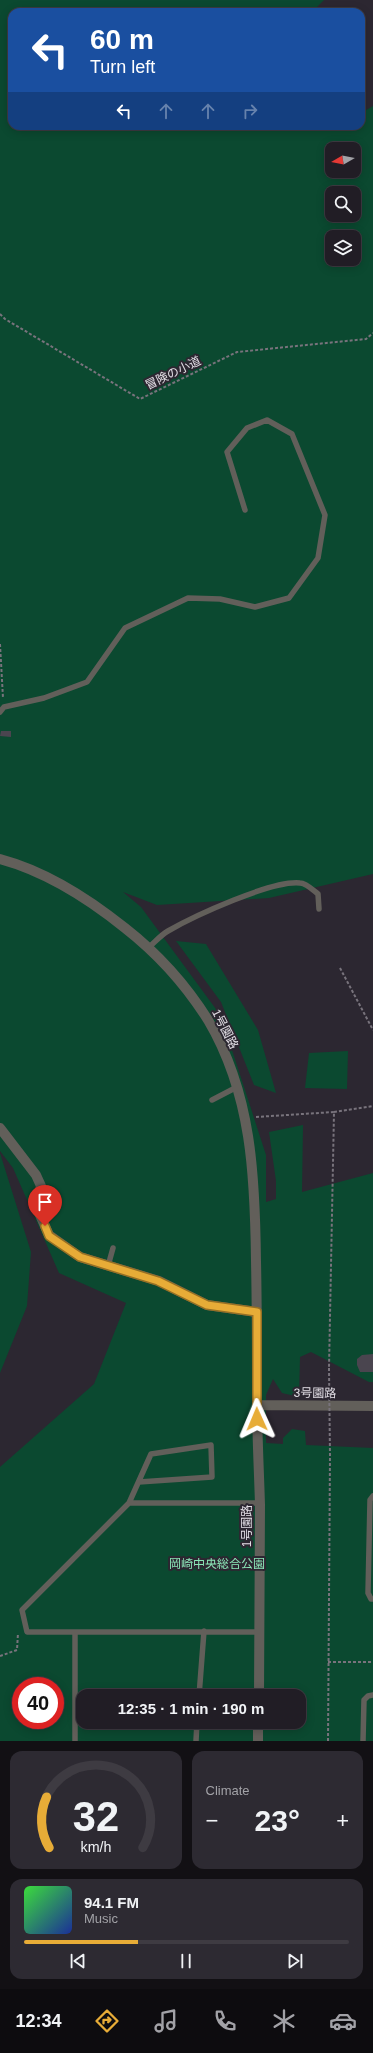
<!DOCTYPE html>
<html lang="en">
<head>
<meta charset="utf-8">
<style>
	body { margin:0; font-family:Arial,"Noto Sans JP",sans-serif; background:#2d2a32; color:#f1f3f6; height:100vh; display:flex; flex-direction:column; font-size:15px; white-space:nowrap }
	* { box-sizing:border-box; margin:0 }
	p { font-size:13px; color:#a2a2a7 }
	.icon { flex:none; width:22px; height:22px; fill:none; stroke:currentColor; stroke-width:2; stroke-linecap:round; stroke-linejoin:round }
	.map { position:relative; height:1741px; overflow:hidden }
	.sheet { display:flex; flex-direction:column; gap:10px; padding:10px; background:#121014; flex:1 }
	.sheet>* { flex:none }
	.top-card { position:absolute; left:8px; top:8px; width:357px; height:122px; border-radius:12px; box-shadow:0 2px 10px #0003,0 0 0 1px #3e3b42; background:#1a4fa0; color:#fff; overflow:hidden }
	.needle { width:26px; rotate:261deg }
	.controls { position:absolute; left:325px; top:142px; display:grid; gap:8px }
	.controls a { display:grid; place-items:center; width:36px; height:36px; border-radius:8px; background:#211d25; box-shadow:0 2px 10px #0003,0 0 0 1px #3e3b42; font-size:20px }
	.speed { position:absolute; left:12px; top:1677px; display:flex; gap:8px; font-size:20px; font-weight:700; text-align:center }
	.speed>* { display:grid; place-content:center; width:52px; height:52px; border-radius:50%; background:#211d25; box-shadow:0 2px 10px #0003,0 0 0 1px #3e3b42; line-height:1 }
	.speed .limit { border:6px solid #d22; background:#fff; color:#111 }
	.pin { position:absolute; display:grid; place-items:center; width:34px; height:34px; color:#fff; margin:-41px -17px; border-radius:50% 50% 50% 0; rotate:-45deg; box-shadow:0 0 4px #0007 }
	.pin .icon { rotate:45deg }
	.me { position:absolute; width:44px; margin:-22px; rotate:359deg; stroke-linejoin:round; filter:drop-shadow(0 0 3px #0008) }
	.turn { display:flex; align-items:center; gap:14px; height:84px; padding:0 16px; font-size:18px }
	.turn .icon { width:52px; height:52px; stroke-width:2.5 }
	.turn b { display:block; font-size:28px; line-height:34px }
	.lanes { display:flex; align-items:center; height:38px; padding:0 16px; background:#0003; justify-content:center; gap:20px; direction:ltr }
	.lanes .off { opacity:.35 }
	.big { font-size:30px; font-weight:700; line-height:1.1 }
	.sheet .widget { flex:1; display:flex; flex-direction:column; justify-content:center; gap:6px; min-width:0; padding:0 14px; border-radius:12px; background:#2d2a32 }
	.sheet .dial { align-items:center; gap:0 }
	.dial svg { height:104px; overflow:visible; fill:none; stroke:#3e3b42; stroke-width:7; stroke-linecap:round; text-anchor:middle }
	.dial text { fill:#f1f3f6; stroke:none }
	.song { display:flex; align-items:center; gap:12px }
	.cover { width:48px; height:48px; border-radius:6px; background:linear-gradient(135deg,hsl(120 70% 55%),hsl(230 70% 35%)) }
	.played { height:4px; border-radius:2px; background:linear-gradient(90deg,#e7ac37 35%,#3e3b42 35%) }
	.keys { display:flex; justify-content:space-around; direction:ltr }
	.heat { display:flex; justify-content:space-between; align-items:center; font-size:22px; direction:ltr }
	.sheet .tiles { flex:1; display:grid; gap:10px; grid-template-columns:1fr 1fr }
	.widget:last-child { grid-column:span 2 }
	.trip { position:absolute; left:76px; top:1689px; width:230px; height:40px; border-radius:12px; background:#211d25; box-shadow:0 2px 10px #0003,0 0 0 1px #3e3b42; font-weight:700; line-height:40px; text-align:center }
	.menu { display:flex; height:64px; justify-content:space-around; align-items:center; background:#0d0c0f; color:#a2a2a7 }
	.menu .icon { width:28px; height:28px }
	.menu .selected { color:#e7ac37 }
	.menu b { font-size:18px; color:#f1f3f6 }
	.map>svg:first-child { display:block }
	.green { fill:#0b4930; fill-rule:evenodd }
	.building { fill:#4a454f }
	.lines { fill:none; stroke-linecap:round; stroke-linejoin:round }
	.path { stroke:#78737c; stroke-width:2; stroke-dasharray:3 2; stroke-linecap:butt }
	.service { stroke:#625f5a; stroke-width:5.5 }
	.minor { stroke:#625f5a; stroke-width:10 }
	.tertiary { stroke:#625f5a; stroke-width:10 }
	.path-bridge { stroke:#78737c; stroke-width:2; stroke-dasharray:3 2; stroke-linecap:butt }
	.route-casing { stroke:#967024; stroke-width:10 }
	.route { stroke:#e7ac37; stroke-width:7 }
	.labels { text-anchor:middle; stroke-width:4; stroke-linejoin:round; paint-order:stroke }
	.street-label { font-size:12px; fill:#e3dfe6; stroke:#2c2731 }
	.park-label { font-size:12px; fill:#8ce7b8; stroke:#2c2731 }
</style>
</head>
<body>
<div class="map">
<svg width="373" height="1741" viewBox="0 0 373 1741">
	<rect width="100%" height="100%" fill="#2c2731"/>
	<path class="green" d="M0 0H324L312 12H12V126H361V113L373 106V874L269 898 157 905 123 892 141 907 221 1016 266 1155V1202L276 1199V1181L269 1132 303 1125 302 1192 373 1173V1382H369L311 1352 300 1357 299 1397 282 1393 273 1379 266 1395V1443L283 1444V1438L292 1429 305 1431 306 1445 373 1448V1741H0V1467L94 1384 126 1303 59 1273 13 1168 0 1151ZM332 149H354V171H332ZM332 193H354V215H332ZM332 237H354V259H332ZM21 1686H55V1720H21ZM83 1696H299V1722H83Z
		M176 941 206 944 258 1030 276 1093 254 1085 221 1002Z
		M348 1051 347 1089 305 1088 309 1053Z
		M0 1153 31 1252 27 1306 0 1373Z"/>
	<path class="building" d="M1 731H11V737L0 736Z
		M373 1354V1372H360L357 1365V1359L362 1355Z"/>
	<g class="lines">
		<path class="path" d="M0 314 5 319 140 399 237 352 366 339 373 333
			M0 644 3 698
			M340 968 373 1030
			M334 1112 373 1106
			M256 1117 334 1112 329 1368
			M0 1656 17 1650 18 1633
			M328 1662H373
			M328 1741 330 1456"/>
		<path class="service" d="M0 712 4 707 44 698 87 682 125 628 188 598 220 599 255 607 289 598 318 558 325 515 292 434 267 420 247 428 227 452 245 510
			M149 947C155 942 161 935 168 931 194 916 272 880 300 883 306 883 313 890 318 894L319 909
			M212 1100 237 1087
			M108 1266 113 1248
			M373 1496 370 1500 368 1593 371 1599H373
			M129 1503 151 1454 211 1445 212 1477 139 1482
			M75 1632V1741
			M259 1632H27L22 1610 129 1503H260
			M199 1696 204 1631
			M196 1741 197 1722
			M363 1741 364 1700 368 1696 373 1695"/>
		<path class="minor" d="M0 1128 36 1175 41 1186 36 1206 49 1235 80 1257 159 1281 207 1305 257 1312"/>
		<path class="tertiary" d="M0 859C45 871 89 899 125 928 157 953 186 985 208 1020 252 1094 255 1177 256 1261 257 1307 257 1353 257 1399 257 1435 259 1470 260 1505 260 1568 259 1632 259 1696
			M257 1405 373 1406
			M258 1741V1722"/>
		<path class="path-bridge" d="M329 1368 330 1456"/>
	</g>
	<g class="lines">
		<defs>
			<path id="route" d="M45 1226 49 1236 80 1257 158 1281 207 1305 257 1312V1419"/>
		</defs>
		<use href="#route" class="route-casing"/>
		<use href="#route" class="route"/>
	</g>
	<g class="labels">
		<g class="street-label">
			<text transform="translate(173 373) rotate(-26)" y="4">冒険の小道</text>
			<text transform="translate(225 1029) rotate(63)" y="4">1号園路</text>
			<text transform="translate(315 1393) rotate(1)" y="4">3号園路</text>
			<text transform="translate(247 1526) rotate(-90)" y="4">1号園路</text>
		</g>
		<g class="park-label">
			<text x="217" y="1568">岡崎中央総合公園</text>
		</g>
	</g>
</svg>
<div class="controls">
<a><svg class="needle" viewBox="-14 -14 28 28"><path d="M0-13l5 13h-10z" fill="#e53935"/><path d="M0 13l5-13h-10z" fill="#a2a2a7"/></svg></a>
<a><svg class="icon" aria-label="search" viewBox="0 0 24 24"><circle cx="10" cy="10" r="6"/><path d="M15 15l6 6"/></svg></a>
<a><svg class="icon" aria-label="layers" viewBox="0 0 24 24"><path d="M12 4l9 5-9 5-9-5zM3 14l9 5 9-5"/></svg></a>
</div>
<div class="speed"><div class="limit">40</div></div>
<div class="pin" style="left:45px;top:1226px;background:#d93025"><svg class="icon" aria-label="arrive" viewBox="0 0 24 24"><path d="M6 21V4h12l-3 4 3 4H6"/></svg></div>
<svg class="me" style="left:257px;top:1419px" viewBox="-20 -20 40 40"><path d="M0-17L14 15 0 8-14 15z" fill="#e7ac37" stroke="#fff" stroke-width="4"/></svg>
<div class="trip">12:35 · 1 min · 190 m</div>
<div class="top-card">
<div class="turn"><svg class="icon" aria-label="left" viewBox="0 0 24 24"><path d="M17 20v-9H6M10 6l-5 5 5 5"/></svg><div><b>60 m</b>Turn left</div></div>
<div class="lanes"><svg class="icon" aria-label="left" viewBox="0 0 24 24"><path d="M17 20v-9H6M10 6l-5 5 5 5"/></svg><svg class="icon off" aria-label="ahead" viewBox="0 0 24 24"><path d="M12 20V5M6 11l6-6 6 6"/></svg><svg class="icon off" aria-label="ahead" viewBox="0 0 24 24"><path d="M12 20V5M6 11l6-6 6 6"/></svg><svg class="icon off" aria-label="right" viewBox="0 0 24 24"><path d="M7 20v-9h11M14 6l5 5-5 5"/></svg></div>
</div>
</div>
<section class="sheet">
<div class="tiles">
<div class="widget dial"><svg viewBox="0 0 100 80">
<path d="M14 69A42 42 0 1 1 86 69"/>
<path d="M14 69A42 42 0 0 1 12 30" stroke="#e7ac37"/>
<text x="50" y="56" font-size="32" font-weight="700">32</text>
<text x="50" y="72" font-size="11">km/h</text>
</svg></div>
<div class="widget"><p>Climate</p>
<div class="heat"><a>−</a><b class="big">23°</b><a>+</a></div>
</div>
<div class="widget">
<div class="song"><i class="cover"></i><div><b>94.1 FM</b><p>Music</p></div></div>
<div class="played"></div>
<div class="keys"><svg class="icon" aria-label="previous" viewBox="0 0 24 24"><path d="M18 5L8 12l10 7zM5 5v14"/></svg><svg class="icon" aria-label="pause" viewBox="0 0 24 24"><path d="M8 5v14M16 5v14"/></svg><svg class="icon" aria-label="next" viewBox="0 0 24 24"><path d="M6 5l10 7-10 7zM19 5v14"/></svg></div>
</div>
</div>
</section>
<nav class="menu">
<b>12:34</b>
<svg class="icon selected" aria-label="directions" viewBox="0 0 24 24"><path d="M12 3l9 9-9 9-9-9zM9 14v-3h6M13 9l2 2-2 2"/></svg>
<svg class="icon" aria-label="music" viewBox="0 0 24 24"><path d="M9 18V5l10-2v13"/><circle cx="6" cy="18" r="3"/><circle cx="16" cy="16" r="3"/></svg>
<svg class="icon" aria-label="phone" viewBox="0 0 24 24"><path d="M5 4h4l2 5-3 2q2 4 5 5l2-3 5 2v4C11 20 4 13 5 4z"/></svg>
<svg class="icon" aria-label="climate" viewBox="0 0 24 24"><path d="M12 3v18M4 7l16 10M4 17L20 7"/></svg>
<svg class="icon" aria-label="car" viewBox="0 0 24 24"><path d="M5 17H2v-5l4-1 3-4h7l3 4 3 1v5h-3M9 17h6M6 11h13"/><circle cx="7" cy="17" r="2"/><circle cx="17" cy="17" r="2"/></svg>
</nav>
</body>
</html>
